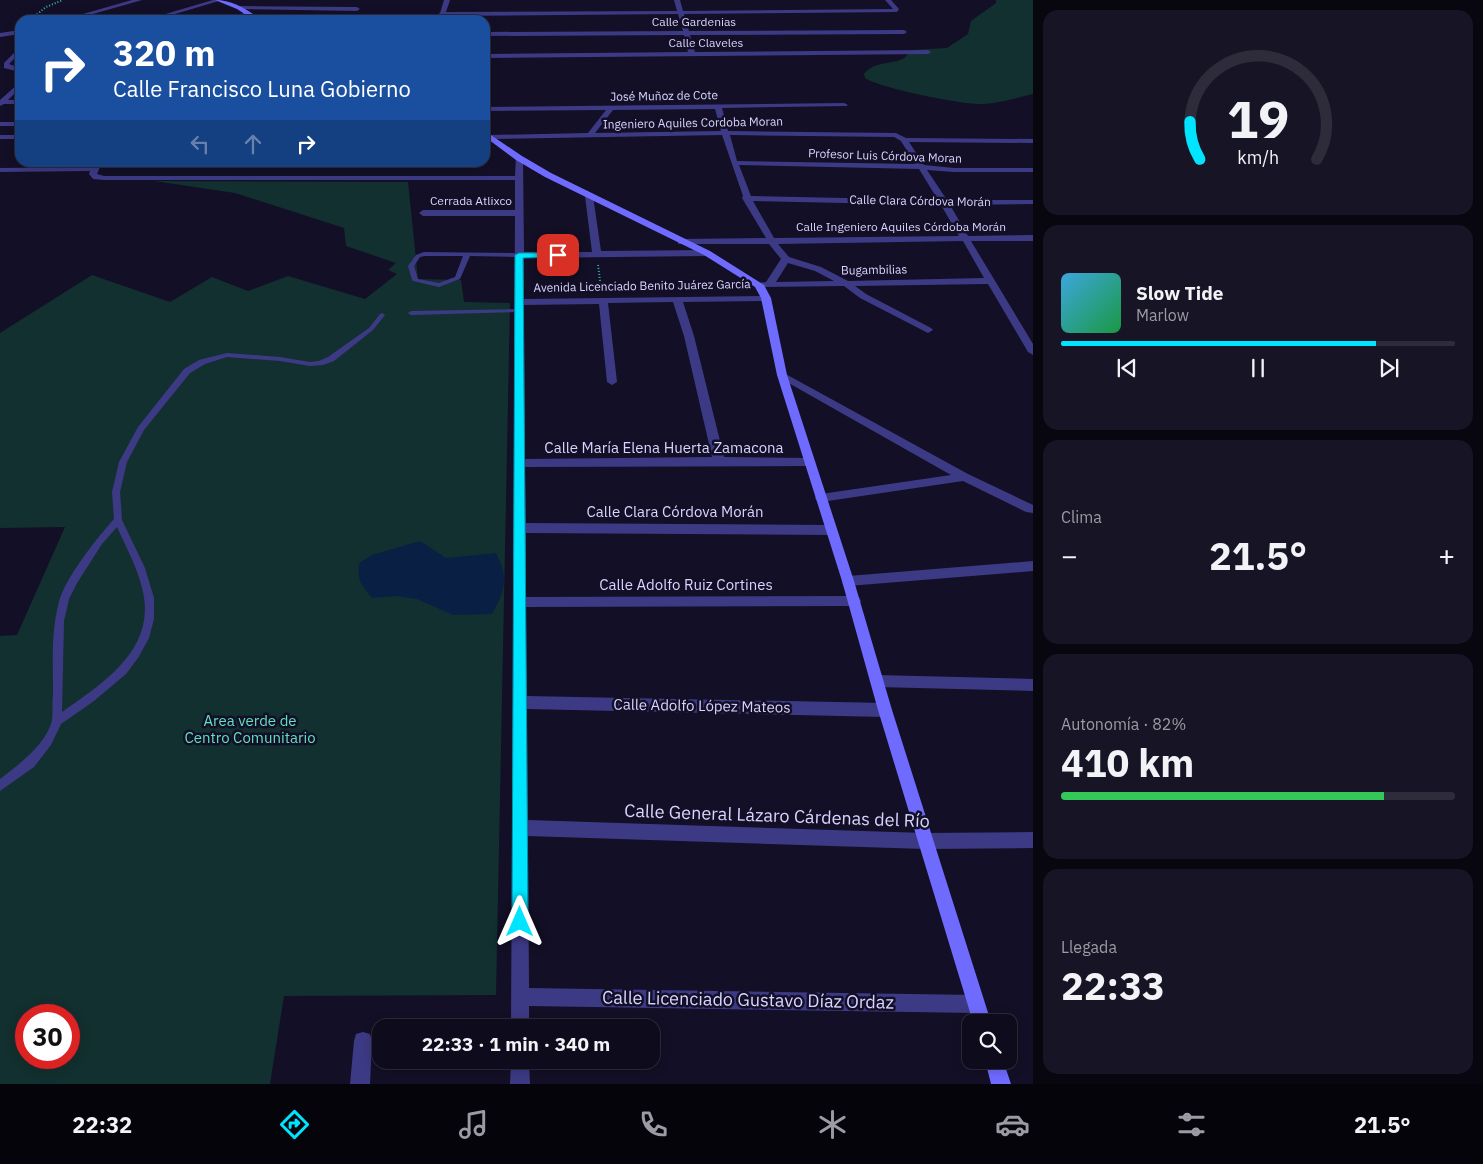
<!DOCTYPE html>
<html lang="es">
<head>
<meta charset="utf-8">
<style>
	body { margin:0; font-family:"IBM Plex Sans",sans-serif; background:#171425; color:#f1f3f6; height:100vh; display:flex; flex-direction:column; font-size:19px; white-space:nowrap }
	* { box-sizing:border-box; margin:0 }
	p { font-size:16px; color:#9b9ba3 }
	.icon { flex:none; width:28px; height:28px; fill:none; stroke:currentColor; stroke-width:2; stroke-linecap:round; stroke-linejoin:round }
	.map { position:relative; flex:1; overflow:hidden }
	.details { display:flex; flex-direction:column; gap:10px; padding:10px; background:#08060f; width:450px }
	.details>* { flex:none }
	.top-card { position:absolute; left:15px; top:15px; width:475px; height:152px; border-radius:15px; box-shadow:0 2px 12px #0003,0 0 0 1px #2e2b3b; background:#1a4fa0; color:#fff; overflow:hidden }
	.tools { position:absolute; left:962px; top:1014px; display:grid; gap:10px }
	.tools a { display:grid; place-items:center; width:55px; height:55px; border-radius:10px; background:#0e0b1c; box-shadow:0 2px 12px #0003,0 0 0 1px #2e2b3b; font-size:25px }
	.speed { position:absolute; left:15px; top:1004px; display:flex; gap:10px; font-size:25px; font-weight:700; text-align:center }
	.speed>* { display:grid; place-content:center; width:65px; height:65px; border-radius:50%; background:#0e0b1c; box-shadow:0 2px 12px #0003,0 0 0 1px #2e2b3b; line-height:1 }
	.speed .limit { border:8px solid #d22; background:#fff; color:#111 }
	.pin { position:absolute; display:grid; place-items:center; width:42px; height:42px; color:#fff; margin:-21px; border-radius:10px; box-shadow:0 2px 8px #0006 }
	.me { position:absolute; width:55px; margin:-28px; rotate:0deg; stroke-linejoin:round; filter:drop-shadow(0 0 4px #0008) }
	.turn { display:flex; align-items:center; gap:18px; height:105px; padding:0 15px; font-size:22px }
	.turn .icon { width:65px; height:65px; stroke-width:2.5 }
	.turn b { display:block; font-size:35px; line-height:42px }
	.lanes { display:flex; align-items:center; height:48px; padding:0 15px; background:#0003; justify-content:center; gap:25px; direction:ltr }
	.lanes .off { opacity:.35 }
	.big { font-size:38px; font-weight:800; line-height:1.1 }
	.details .tile { flex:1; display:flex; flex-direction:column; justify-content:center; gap:8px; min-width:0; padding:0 18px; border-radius:15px; background:#171425 }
	.details .dial { align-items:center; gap:0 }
	.dial svg { height:130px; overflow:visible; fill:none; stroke:#2e2b3b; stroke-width:7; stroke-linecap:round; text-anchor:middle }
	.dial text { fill:#f1f3f6; stroke:none }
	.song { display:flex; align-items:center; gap:15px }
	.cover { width:60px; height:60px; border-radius:8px; background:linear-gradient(135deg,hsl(200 70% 55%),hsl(140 70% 35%)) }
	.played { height:5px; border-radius:2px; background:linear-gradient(90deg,#00e5ff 80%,#2e2b3b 80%) }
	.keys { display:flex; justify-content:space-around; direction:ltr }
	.heat { display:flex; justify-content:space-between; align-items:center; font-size:28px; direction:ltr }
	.charge { height:8px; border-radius:4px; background:linear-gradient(90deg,#34c759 82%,#2e2b3b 0) }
	.trip { position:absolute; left:372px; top:1019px; width:288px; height:50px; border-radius:15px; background:#0e0b1c; box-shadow:0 2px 12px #0003,0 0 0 1px #2e2b3b; font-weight:800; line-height:50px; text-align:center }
	.dock { display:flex; height:80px; justify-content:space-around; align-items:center; background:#06040b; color:#9b9ba3 }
	.dock .icon { width:35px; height:35px }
	.dock .on { color:#00e5ff }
	.dock b { font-size:22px; color:#f1f3f6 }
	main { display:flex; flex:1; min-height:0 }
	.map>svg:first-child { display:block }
	.green { fill:#12302f; fill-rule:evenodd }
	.water { fill:#0a1f44 }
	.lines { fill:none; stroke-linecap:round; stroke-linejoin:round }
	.path-far1 { stroke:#2fb8b0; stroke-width:2; stroke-dasharray:1 2; stroke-linecap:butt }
	.path { stroke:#2fb8b0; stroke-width:2.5; stroke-dasharray:2 3; stroke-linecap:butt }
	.lane { fill:#3d3a85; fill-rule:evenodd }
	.street { fill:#3d3a85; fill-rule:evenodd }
	.secondary { fill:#6f6bff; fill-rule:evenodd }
	.route { fill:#00e5ff; stroke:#0095a6 }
	.labels { text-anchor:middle; stroke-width:5; stroke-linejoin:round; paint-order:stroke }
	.far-street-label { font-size:12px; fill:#d9d4ff; stroke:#130f26 }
	.street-label { font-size:15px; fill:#d9d4ff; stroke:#130f26 }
	.park-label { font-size:15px; fill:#5fe0c0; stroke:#130f26 }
	.near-street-label { font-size:18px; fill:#d9d4ff; stroke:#130f26 }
</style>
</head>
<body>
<main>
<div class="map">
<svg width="1033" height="1084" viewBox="0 0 1033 1084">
	<rect width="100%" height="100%" fill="#130f26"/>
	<path class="green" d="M996 0H1033V94C1016 98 997 104 979 104 960 104 879 88 865 78L864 74C875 60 893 65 904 58 907 56 909 52 912 50L947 48 968 34 971 21 996 3Z
		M154 181 408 182 418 279 461 280 464 302 510 303 496 995 284 996 270 1084H0V636L17 635 65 527 0 528V333L92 275 170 302 212 277 248 291 288 276 365 299 397 274 388 270 396 263 346 246 344 228 235 193ZM26 1015H69V1058H26Z"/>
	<path class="water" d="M420 541 446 558 496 553C509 577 505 591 492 614L453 615 417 599 396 596 372 598C361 584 357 581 359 563L372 555Z"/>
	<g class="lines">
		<path class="path-far1" d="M30 20 46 7 63 0
			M598 265 601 288"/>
		<path class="path" d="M601 287V291"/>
		<path class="lane" d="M424 252 519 253 522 255 519 257 470 256 460 279 439 287 413 281 412 280 408 266 416 255ZM425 256H463L455 277 439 283 418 279 414 266 420 257Z
			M519 309 521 310V312L411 315 408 313 411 311Z
			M382 313 385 315 373 330 334 361 323 365 310 366 280 361 227 357 205 364 190 373 144 430 127 462 120 492 122 520 145 568 154 598V619L149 638 138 658 126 674 94 701 61 724 51 745 34 767 0 791V779C18 765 47 744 52 720 53 712 52 702 53 693 53 663 51 631 59 602 65 578 97 538 114 519L112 492 119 462 138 427 184 369 199 360 227 353 280 357 310 362 319 361 328 357 369 328 380 314ZM117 527C126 547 137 567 142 588 158 648 105 682 62 712L64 621 69 599 77 583 102 544Z"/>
		<path class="street" d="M132 0H142L72 20H62Z
			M213 0H222L155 20H145Z
			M444 0H450L446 12 677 11 674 0H680L683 11 893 9 885 0H891L899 9 897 12 684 14 689 31 904 30 907 32 904 34 690 35 695 52 928 50 931 52 928 54 485 58V54L688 52 684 35 485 36V32L683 31 678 14 444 16 443 20H437L438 18 426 20 440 13Z
			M239 6 357 7 360 9 357 11 237 9Z
			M247 12 249 15 233 20H223Z
			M289 16 309 20 287 19Z
			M20 30V34L0 37V33Z
			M20 47V53L9 64 20 68V72L4 68V63Z
			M20 82V88L8 100H20V104H4L0 106V100Z
			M844 103 848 105 846 106 722 108 728 131 896 133 906 138 1033 139V143L909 142 924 165 954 168H1033V172H954L927 170 947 200H1033V204L950 205 968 236 1033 235V241H971L1033 344V355L1028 352 988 284 855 286 866 294 931 328 933 330 928 333 860 298 844 286 756 287V283L766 282 781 259 769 244H678V240L681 239 766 238 742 198 743 196 722 135 490 139 486 137 490 135 588 133 606 110 485 111V107ZM715 109 721 131 595 133 613 110ZM730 135 894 137 901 141 915 164 737 161ZM739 165 919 169 938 200 751 196ZM753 201 941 205 959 236 774 238ZM963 241 984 278 848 281 821 267 789 257 778 244ZM788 263 815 271 834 281 776 282Z
			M0 122H20V126H0Z
			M0 135H20V139H0Z
			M516 156 523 158 524 252H592L585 196 589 194 593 196 601 251 707 250 711 253 707 256 524 258V299L769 296V300L766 301 683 302 694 336 724 457 809 458 815 462 809 466 525 467 526 523 831 525 835 527 837 530 835 533 831 535 526 533V597L854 596 859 597 861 601 859 605 854 606 526 607 527 696 885 703 890 705 892 710 890 715 885 717 527 709 528 820 925 833 1033 832V848L925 849 528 836 529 988 976 995 982 998 985 1004 982 1010 976 1013 529 1006V1028H511L515 216H423L419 213 423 210H515V180H104L93 179 89 174 90 171 0 172V168L92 167 94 162H102L97 174 104 176H515ZM673 302 684 336 712 457 525 459 524 305 599 304 607 382 612 385 617 382 608 303Z
			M782 372 968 474 1033 505V513L1026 512 963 481 821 502 817 501 815 498 817 495 821 494 951 475 778 377 777 375 778 373Z
			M1033 561V571L848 586 843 585 842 581 843 577 848 576Z
			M877 675 1033 679V691L877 687 872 685 870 681 872 677Z
			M363 1032 370 1034 372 1041 370 1084H350L354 1041 356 1034Z
			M511 1060H529L530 1084H510Z"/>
		<path class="secondary" d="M215 0C232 0 249 10 261 20H254L237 9Z
			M485 131 522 156 551 173 710 251 764 285 771 298 787 375 854 581 892 710 991 1022H973L878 710 842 581 777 375 761 298 755 287 704 255 545 177 516 160 485 137Z
			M985 1060H1003L1011 1084H991Z"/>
	</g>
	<path class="route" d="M519 253H558L562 255 558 257 523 258 528 922 526 928 520 930 515 928 512 922 515 255Z"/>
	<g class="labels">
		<g class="far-street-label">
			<text x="694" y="26">Calle Gardenias</text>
			<text x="706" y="47">Calle Claveles</text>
			<text transform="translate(664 96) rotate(-1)" y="4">José Muñoz de Cote</text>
			<text transform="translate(693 123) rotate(-1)" y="4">Ingeniero Aquiles Cordoba Moran</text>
			<text transform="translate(885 156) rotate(2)" y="4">Profesor Luis Córdova Moran</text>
			<text x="471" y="205">Cerrada Atlixco</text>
			<text transform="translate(920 201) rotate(1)" y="4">Calle Clara Córdova Morán</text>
			<text x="901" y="231">Calle Ingeniero Aquiles Córdoba Morán</text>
			<text transform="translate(874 270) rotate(-1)" y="4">Bugambilias</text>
			<text transform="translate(642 286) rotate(-1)" y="4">Avenida Licenciado Benito Juárez García</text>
		</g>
		<g class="street-label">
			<text x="664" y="453">Calle María Elena Huerta Zamacona</text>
			<text x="675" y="517">Calle Clara Córdova Morán</text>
			<text x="686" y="590">Calle Adolfo Ruiz Cortines</text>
			<text transform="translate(702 706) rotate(1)" y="5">Calle Adolfo López Mateos</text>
		</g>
		<g class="park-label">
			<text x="250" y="726">Area verde de<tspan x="250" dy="17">Centro Comunitario</tspan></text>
		</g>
		<g class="near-street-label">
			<text transform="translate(777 816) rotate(2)" y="6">Calle General Lázaro Cárdenas del Río</text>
			<text transform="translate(748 1000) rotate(1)" y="6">Calle Licenciado Gustavo Díaz Ordaz</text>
		</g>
	</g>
</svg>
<div class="tools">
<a><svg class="icon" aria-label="search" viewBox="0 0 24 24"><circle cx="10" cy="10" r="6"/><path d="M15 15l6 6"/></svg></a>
</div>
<div class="speed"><div class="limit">30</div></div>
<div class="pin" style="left:558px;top:255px;background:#d93025"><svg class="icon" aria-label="arrive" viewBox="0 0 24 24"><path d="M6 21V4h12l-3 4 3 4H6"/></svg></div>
<svg class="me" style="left:520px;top:922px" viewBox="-20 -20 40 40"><path d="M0-17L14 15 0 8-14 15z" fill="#00e5ff" stroke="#fff" stroke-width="4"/></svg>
<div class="trip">22:33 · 1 min · 340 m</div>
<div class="top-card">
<div class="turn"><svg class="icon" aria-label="right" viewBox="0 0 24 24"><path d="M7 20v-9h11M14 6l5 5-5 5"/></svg><div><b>320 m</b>Calle Francisco Luna Gobierno</div></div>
<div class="lanes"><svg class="icon off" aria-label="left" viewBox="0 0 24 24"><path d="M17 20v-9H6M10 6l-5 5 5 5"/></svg><svg class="icon off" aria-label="ahead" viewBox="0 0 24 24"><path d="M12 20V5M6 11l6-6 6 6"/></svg><svg class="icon" aria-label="right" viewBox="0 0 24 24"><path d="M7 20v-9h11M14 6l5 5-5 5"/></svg></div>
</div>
</div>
<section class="details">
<div class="tile dial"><svg viewBox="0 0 100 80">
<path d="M14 69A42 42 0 1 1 86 69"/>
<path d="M14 69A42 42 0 0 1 8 46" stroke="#00e5ff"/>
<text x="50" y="56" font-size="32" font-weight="700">19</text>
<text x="50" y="72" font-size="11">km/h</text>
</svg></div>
<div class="tile">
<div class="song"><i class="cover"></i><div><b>Slow Tide</b><p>Marlow</p></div></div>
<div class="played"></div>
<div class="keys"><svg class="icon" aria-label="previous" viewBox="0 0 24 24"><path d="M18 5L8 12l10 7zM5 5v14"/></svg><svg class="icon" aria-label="pause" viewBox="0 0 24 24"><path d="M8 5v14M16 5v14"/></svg><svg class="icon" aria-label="next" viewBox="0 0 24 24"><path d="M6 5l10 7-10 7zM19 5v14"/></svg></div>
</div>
<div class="tile"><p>Clima</p>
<div class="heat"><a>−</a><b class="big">21.5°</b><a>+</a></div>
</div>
<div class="tile"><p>Autonomía · 82%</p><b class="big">410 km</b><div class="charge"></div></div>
<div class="tile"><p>Llegada</p><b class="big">22:33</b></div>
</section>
</main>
<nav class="dock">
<b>22:32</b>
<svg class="icon on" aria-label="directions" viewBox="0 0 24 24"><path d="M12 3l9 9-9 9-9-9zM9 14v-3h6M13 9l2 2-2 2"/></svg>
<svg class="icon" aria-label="music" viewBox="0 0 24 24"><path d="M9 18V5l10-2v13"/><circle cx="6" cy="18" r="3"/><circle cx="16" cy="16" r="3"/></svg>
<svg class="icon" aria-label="phone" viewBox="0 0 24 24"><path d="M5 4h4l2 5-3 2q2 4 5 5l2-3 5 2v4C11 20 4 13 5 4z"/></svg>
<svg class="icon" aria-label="climate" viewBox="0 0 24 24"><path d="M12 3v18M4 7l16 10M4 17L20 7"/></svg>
<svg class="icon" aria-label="car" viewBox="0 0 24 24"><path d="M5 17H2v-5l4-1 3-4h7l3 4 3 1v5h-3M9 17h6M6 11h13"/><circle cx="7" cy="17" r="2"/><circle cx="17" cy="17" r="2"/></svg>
<svg class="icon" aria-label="filters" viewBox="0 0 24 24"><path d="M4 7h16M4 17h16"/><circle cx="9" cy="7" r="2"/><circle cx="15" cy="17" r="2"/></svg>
<b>21.5°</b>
</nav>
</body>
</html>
